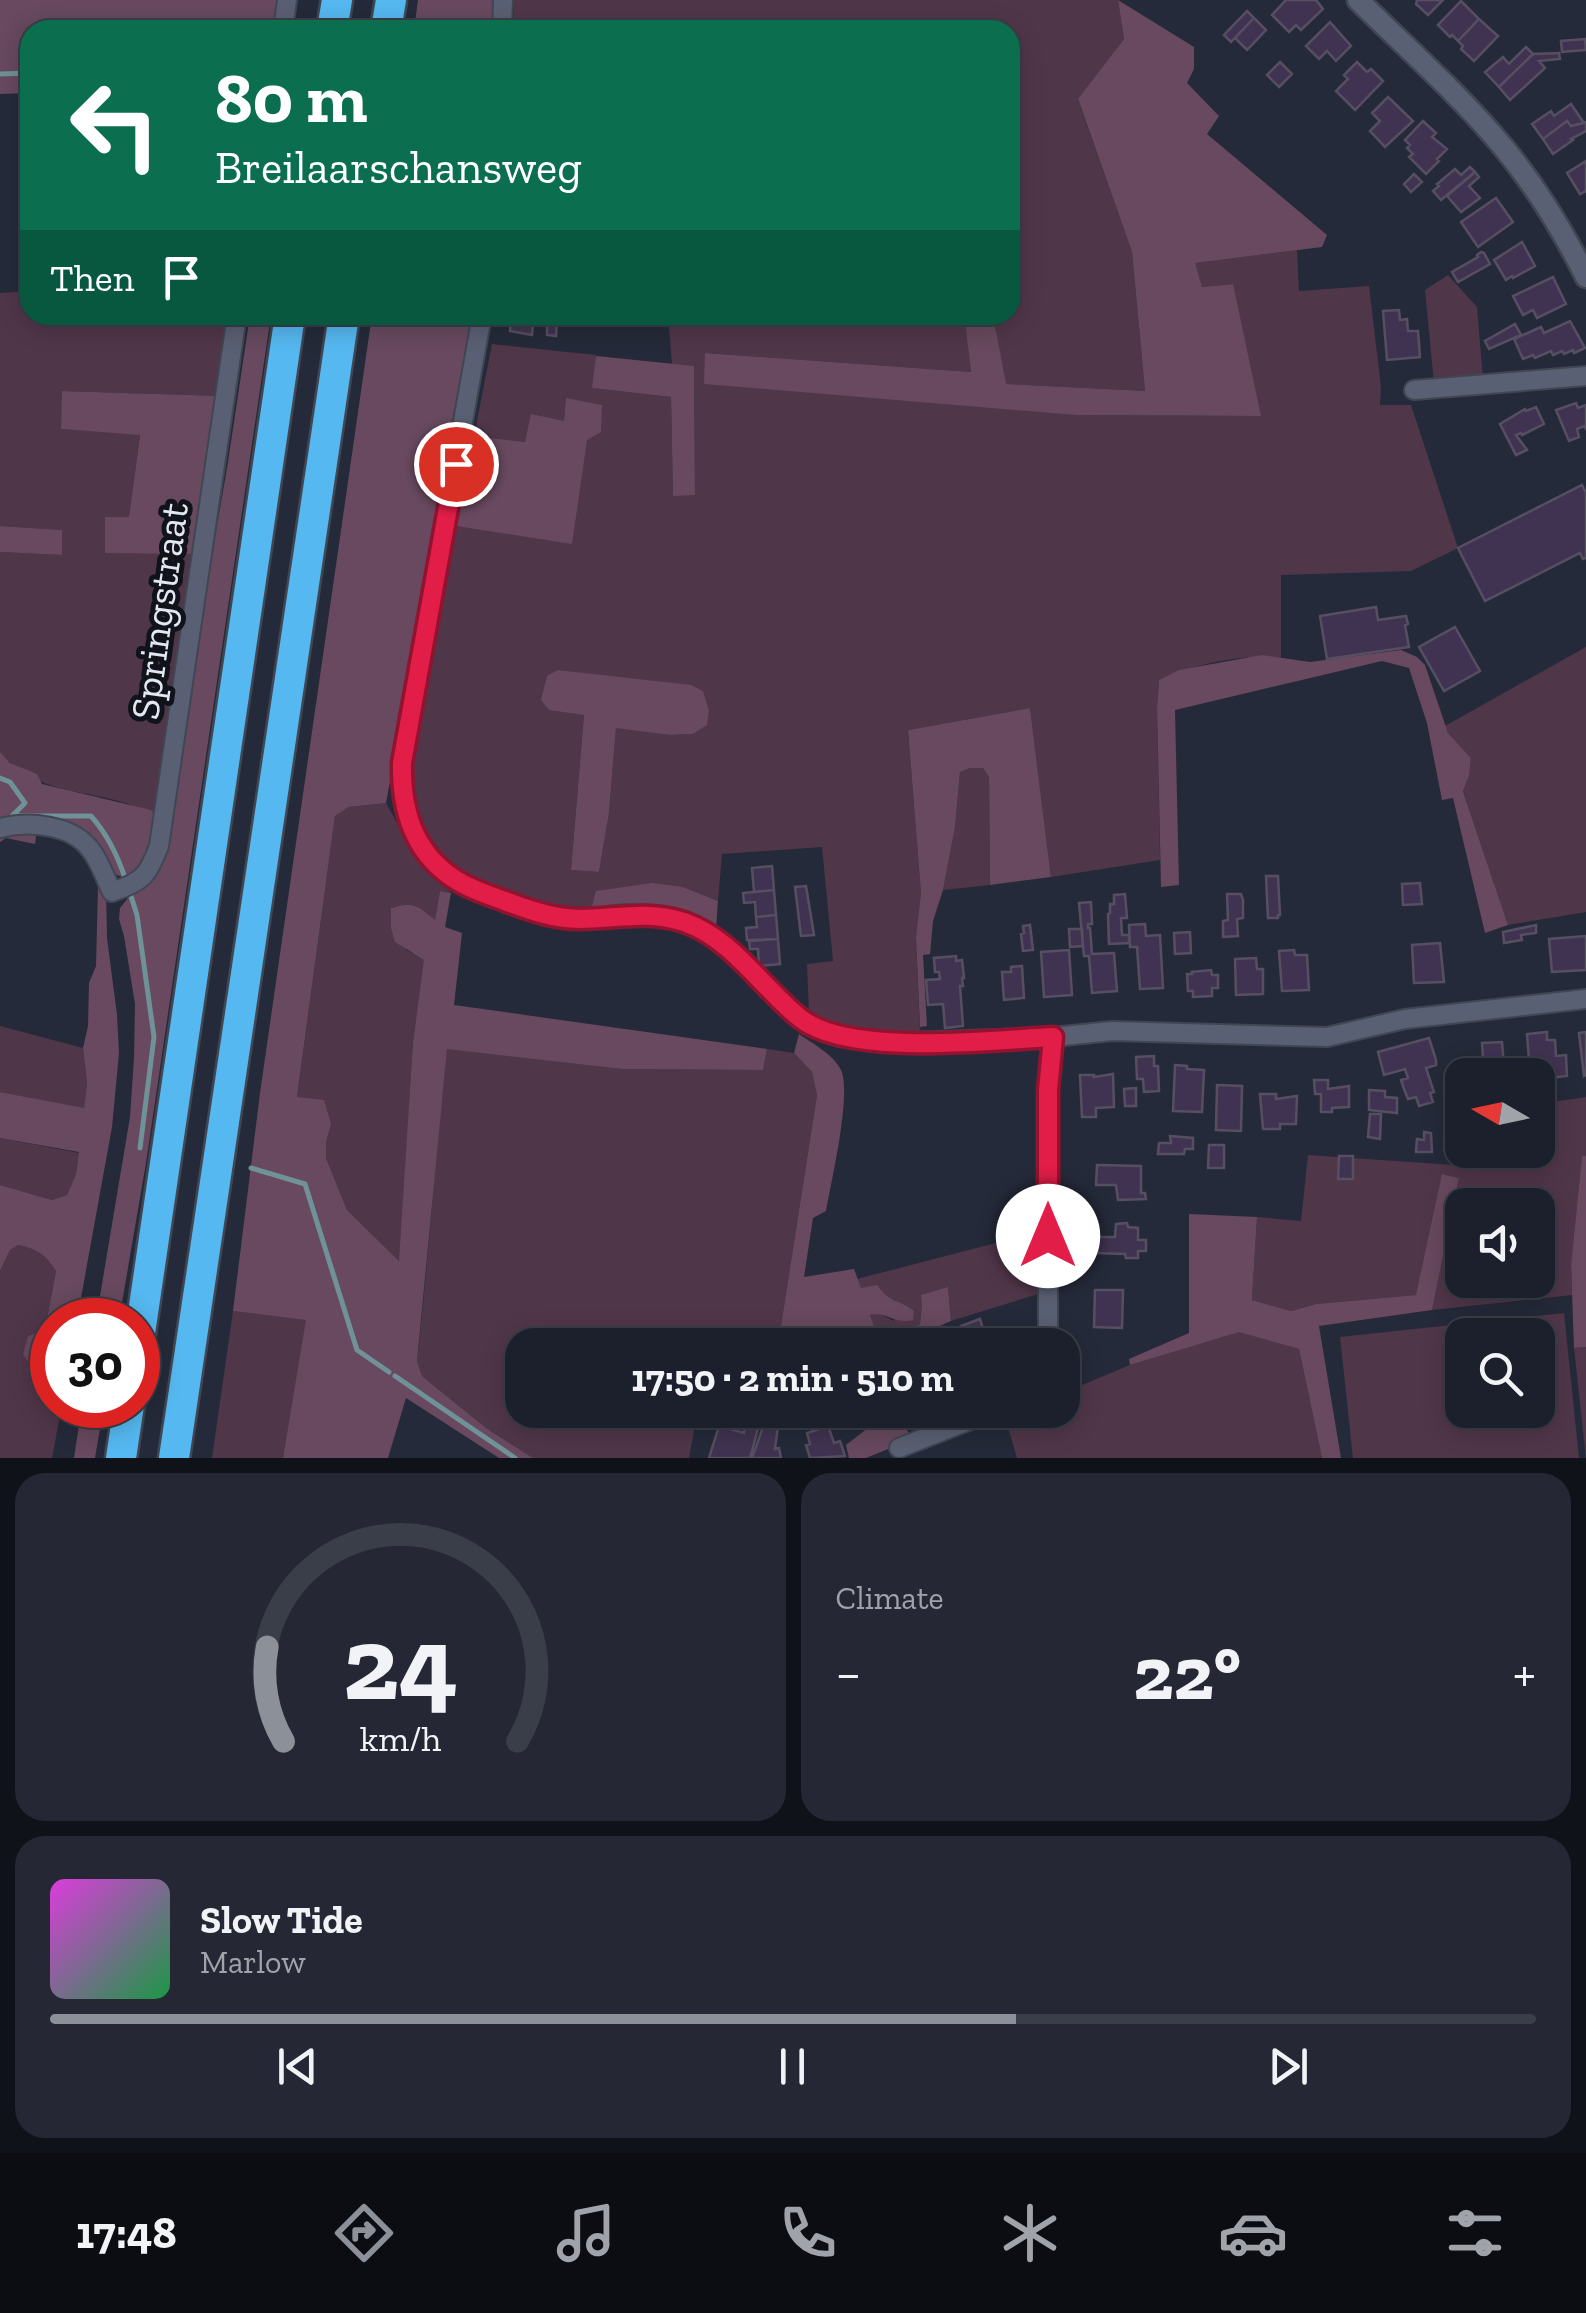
<!DOCTYPE html>
<html lang="en">
<head>
<meta charset="utf-8">
<style>
	body { margin:0; font-family:"Zilla Slab",serif; background:#252834; color:#f1f3f6; height:100vh; display:flex; flex-direction:column; font-size:38px; white-space:nowrap }
	* { box-sizing:border-box; margin:0 }
	p { font-size:32px; color:#a0a3a9 }
	.icon { flex:none; width:55px; height:55px; fill:none; stroke:currentColor; stroke-width:2; stroke-linecap:round; stroke-linejoin:round }
	.map { position:relative; height:1458px; overflow:hidden }
	.drawer { display:flex; flex-direction:column; gap:15px; padding:15px; background:#0f1218; flex:1 }
	.drawer>* { flex:none }
	.guide { position:absolute; left:20px; top:20px; width:1000px; height:305px; border-radius:30px; box-shadow:0 5px 25px #0003,0 0 0 2px #3a3e48; background:#0b6e4f; color:#fff; overflow:hidden }
	.needle { width:65px; rotate:279deg }
	.buttons { position:absolute; left:1445px; top:1058px; display:grid; gap:20px }
	.buttons a { display:grid; place-items:center; width:110px; height:110px; border-radius:20px; background:#1c202c; box-shadow:0 5px 25px #0003,0 0 0 2px #3a3e48; font-size:50px }
	.speed { position:absolute; left:30px; top:1298px; display:flex; gap:20px; font-size:50px; font-weight:700; text-align:center }
	.speed>* { display:grid; place-content:center; width:130px; height:130px; border-radius:50%; background:#1c202c; box-shadow:0 5px 25px #0003,0 0 0 2px #3a3e48; line-height:1 }
	.speed .limit { border:15px solid #d22; background:#fff; color:#111 }
	.pin { position:absolute; display:grid; place-items:center; width:85px; height:85px; color:#fff; margin:-42px; border:5px solid #fff; border-radius:50%; box-shadow:0 2px 10px #0007 }
	.me { position:absolute; width:110px; margin:-55px; rotate:0deg; stroke-linejoin:round; filter:drop-shadow(0 0 8px #0008) }
	.turn { display:flex; align-items:center; gap:35px; height:210px; padding:0 30px; font-size:45px }
	.turn .icon { width:130px; height:130px; stroke-width:2.5 }
	.turn b { display:block; font-size:70px; line-height:85px }
	.then { display:flex; align-items:center; height:95px; padding:0 30px; background:#0003; gap:20px; font-size:38px }
	.big { font-size:75px; font-weight:700; line-height:1.1 }
	.drawer .tile { flex:1; display:flex; flex-direction:column; justify-content:center; gap:15px; min-width:0; padding:0 35px; border-radius:30px; background:#252834 }
	.drawer .dial { align-items:center; gap:0 }
	.dial svg { height:260px; overflow:visible; fill:none; stroke:#3a3e48; stroke-width:7; stroke-linecap:round; text-anchor:middle }
	.dial text { fill:#f1f3f6; stroke:none }
	.song { display:flex; align-items:center; gap:30px }
	.cover { width:120px; height:120px; border-radius:15px; background:linear-gradient(135deg,hsl(300 70% 55%),hsl(140 70% 35%)) }
	.played { height:10px; border-radius:5px; background:linear-gradient(90deg,#8c9099 65%,#3a3e48 65%) }
	.keys { display:flex; justify-content:space-around; direction:ltr }
	.heat { display:flex; justify-content:space-between; align-items:center; font-size:55px; direction:ltr }
	.drawer .tiles { flex:1; display:grid; gap:15px; grid-template-columns:1fr 1fr }
	.tile:last-child { grid-column:span 2 }
	.trip { position:absolute; left:505px; top:1328px; width:575px; height:100px; border-radius:30px; background:#1c202c; box-shadow:0 5px 25px #0003,0 0 0 2px #3a3e48; font-weight:700; line-height:100px; text-align:center }
	.tabs { display:flex; height:160px; justify-content:space-around; align-items:center; background:#0b0d12; color:#a0a3a9 }
	.tabs .icon { width:70px; height:70px }
	.tabs .current { color:#8c9099 }
	.tabs b { font-size:45px; color:#f1f3f6 }
	.map>svg:first-child { display:block }
	.green { fill:#503649; fill-rule:evenodd }
	.forest { fill:#68495f }
	.lines { fill:none; stroke-linecap:round; stroke-linejoin:round }
	.stream { stroke:#6e9298; stroke-width:5 }
	.building { fill:#403351; stroke:#564f61; stroke-width:2.5 }
	.minor-casing { stroke:#414653; stroke-width:22 }
	.tertiary-casing { stroke:#414653; stroke-width:25 }
	.motorway-casing { stroke:#414653; stroke-width:35 }
	.minor { stroke:#5a6073; stroke-width:18 }
	.tertiary { stroke:#5a6073; stroke-width:20 }
	.motorway { stroke:#55b8f0; stroke-width:30 }
	.route-casing { stroke:#92132f; stroke-width:25 }
	.route { stroke:#e11d48; stroke-width:18 }
	.labels { text-anchor:middle; stroke-width:10; stroke-linejoin:round; paint-order:stroke }
	.street-label { font-size:40px; fill:#e3e7f2; stroke:#11131a }
</style>
</head>
<body>
<div class="map">
<svg width="1586" height="1458" viewBox="0 0 1586 1458">
	<rect width="100%" height="100%" fill="#252a3a"/>
	<path class="green" d="M514 0H1118L1124 39 1078 100 1132 252 1145 391 1005 384 993 315H1010V30H514Z
		M1297 250 1299 291 1369 286 1381 387 1380 405H1411L1458 548 1411 571 1281 575V658C1247 653 1190 665 1159 680L1157 707 1160 860 1051 877 1030 708 908 730 921 893 916 937 920 1034C884 1033 838 1039 809 1013L807 964 833 961 822 847 722 854 718 901 683 887 590 914H568L473 881 439 857 426 840 414 808 411 780 418 732 456 526 572 543 566 399 564 422 525 442 474 436 492 344 596 355 593 388 671 397 673 495H695L694 367 672 364 668 315H964L971 372 706 353 1076 415 1260 416 1232 284 1202 287 1194 263ZM558 670 575 672 693 734 668 735 616 727 609 813 599 872 571 870 584 715Z
		M1448 275 1477 307 1483 380 1434 383 1425 290Z
		M30 291V315H233L221 396 62 391V429L140 434 129 518 196 554 157 818C146 812 134 805 122 802 73 788 39 793 0 753V552L61 555V530L0 526V293Z
		M1586 647V912L1508 925 1463 790 1469 776 1471 758 1448 733 1445 726Z
		M970 768H983L989 777 990 885 943 890 955 827 960 772Z
		M386 803 409 844 451 893 440 891 435 921C417 905 414 901 391 908L406 950 425 959 413 1042 400 1262 347 1210 326 1158V1143L331 1124 297 1098 335 816 349 807Z
		M0 1026 83 1048 87 1083 84 1109 0 1092Z
		M447 1048 622 1069 763 1070 767 1049 794 1053 812 1072 817 1095 778 1345H522V1410H693L696 1420 689 1458H533L486 1428 422 1376 417 1361C429 1257 435 1152 447 1048Z
		M1586 1097V1156L1582 1157 1571 1264 1572 1295 1432 1310 1459 1178 1443 1174 1417 1295 1316 1304 1291 1311 1252 1300 1257 1217 1301 1221 1308 1155 1454 1165 1462 1137V1150H1538V1104ZM1462 1205H1538V1280H1462Z
		M0 1138 79 1153 76 1174 67 1195 52 1200 0 1185Z
		M1042 1231 1041 1293 951 1321 948 1288 922 1305 920 1324C904 1331 893 1339 876 1333L870 1315 878 1313 894 1321V1302L861 1288 857 1279Z
		M18 1245C37 1249 45 1254 56 1271L45 1329 28 1336 47 1373H52V1405H62L52 1458H0V1271L10 1250Z
		M233 1311 307 1319 283 1458H212Z
		M1564 1313 1579 1458H1353L1340 1337ZM1462 1335H1538V1410H1462Z
		M1239 1331 1299 1349 1322 1458H1017L1005 1416 1020 1410H1062L1063 1393 1130 1365Z
		M1586 1347V1458L1574 1348Z"/>
	<path class="forest" d="M0 0H280L275 30H30V93L0 94Z
		M418 0H496L495 30H414Z
		M1118 0 1194 47V69L1187 83 1219 116 1207 134 1327 235 1322 247 1195 263 1202 287 1233 284 1261 416 1076 415 704 384 705 353 971 372 964 315H993L1006 384 1145 391 1132 252 1078 99 1124 39Z
		M250 315H271L146 1163 119 1320H96L130 1117 134 1058 135 1004 124 936 119 919 120 908 128 898 151 881 158 869 228 462Z
		M372 315H476L386 803 349 807 335 816 297 1097 324 1100 331 1124 326 1143V1158L347 1210 399 1261 413 1042 424 960 395 942 391 928V908C414 901 417 905 435 920L440 891 451 893 445 927 462 933 454 1005 767 1049 763 1070 622 1069 447 1049 417 1361 422 1376 486 1428 533 1458H499L406 1398 388 1458H283L306 1320 233 1311 260 1093Z
		M596 356 694 366 695 495 673 496 671 397 592 388Z
		M62 391 221 396 196 554 105 553V517H129L140 435 61 429Z
		M566 398 602 405 601 432 587 440 572 544 456 526 474 436 525 442 531 414 564 421Z
		M0 526 62 530V555L0 552Z
		M1401 650 1417 657 1425 665 1448 733 1471 758 1469 776 1463 791 1508 925 1485 933 1453 798 1442 800 1427 723 1409 668 1382 661 1175 710 1179 885 1161 887 1157 707 1159 680 1179 670 1262 655 1310 662Z
		M558 670 691 685 703 691 709 711 707 725 693 734 669 735 616 728 609 813 599 872 571 870 584 715 549 710 541 700 547 676Z
		M1030 708 1051 877 990 885 989 777 983 768H970L960 772 955 827 943 890 933 921 930 954 923 955 927 1026 920 1027 916 937 921 893 908 730Z
		M0 752 10 763 37 774 42 784 151 810 157 818 150 855 133 876 122 877 115 874 102 860 38 821 35 844 6 838 0 842Z
		M652 883 683 887 718 901 716 929 590 914 596 891Z
		M98 887H106L107 938 117 1015 119 1053 112 1127 77 1320H52V1373C38 1374 30 1366 23 1354L28 1336 45 1329 56 1271C45 1254 37 1249 18 1245L10 1250 0 1271V1185L52 1200 67 1195 76 1174 79 1152 0 1138V1092L84 1108 87 1083 83 1048 88 1026 89 983 96 966Z
		M799 1034C813 1044 833 1054 841 1070 852 1093 831 1183 826 1211L813 1218 804 1277 854 1269 861 1288 877 1285C892 1305 897 1298 914 1311L913 1320C896 1325 886 1311 870 1315L876 1332C893 1339 904 1331 920 1324L922 1305 921 1295 948 1287 951 1321 897 1345H778L817 1095 812 1072 794 1053Z
		M1582 1156H1586V1347L1574 1348 1571 1264Z
		M1442 1174 1459 1178 1432 1310 1319 1326 1341 1458H1322L1299 1349 1239 1332 1130 1365 1129 1359 1189 1333V1214L1257 1217 1252 1300 1291 1311 1316 1304 1416 1295Z
		M82 1405H104L95 1458H74Z
		M891 1410H902L910 1440 866 1458H849L846 1445Z"/>
	<g class="lines">
		<path class="stream" d="M0 74 30 73
			M0 778 10 782 25 803 12 816H91C108 835 118 856 126 881
			M130 893 137 915 154 1037 140 1148
			M251 1168 305 1184 357 1350 389 1372
			M395 1376 515 1458"/>
	</g>
	<path class="building" d="M1286 0H1316L1323 9 1301 30 1296 25 1289 32 1272 15Z
		M1417 0H1443L1428 15 1416 4Z
		M1461 1 1479 19 1458 41 1452 35 1450 37 1438 25Z
		M1247 11 1254 18 1231 42 1224 35Z
		M1254 18 1266 30 1247 50 1235 38Z
		M1479 19 1498 36 1474 61 1461 49 1463 46 1458 41Z
		M1330 22 1351 46 1336 61 1327 51 1319 59 1306 46Z
		M1585 39 1586 50 1562 52 1561 41Z
		M1526 47 1533 54 1499 87 1485 72 1503 57 1509 64Z
		M1559 53 1560 59 1539 61 1545 68 1510 100 1499 87 1533 54Z
		M1280 62 1292 74 1279 87 1267 75Z
		M1357 62 1367 72 1371 69 1383 81 1355 110 1336 91 1348 79 1344 75Z
		M1388 97 1413 121 1385 147 1370 131 1380 121 1372 113Z
		M1571 104 1584 123 1571 126 1567 121 1543 139 1532 124 1551 111 1554 116Z
		M1423 121 1436 133 1432 137 1447 149 1437 159 1439 161 1426 174 1409 157 1413 154 1407 148 1410 145 1405 140Z
		M1567 121 1571 126 1586 122V131L1571 139 1573 140 1553 154 1543 139Z
		M1586 161V191L1580 194 1567 173Z
		M1470 167 1475 172 1441 200 1433 191 1439 186 1437 184 1455 169 1461 175Z
		M1475 172 1479 177 1469 186 1480 198 1461 212 1447 196Z
		M1414 174 1422 182 1411 192 1404 184Z
		M1496 198 1513 222 1478 247 1461 222Z
		M1522 242 1535 266 1513 278 1512 276 1506 280 1494 260Z
		M1481 252 1484 253 1490 264 1458 282 1452 272 1478 257 1477 255Z
		M1553 277 1566 304 1537 318 1533 310 1523 315 1513 296Z
		M1399 310 1400 320 1407 319 1408 331H1418L1420 357 1387 360 1383 311Z
		M511 315 557 318 556 336 547 335V325L533 324 532 335 510 331Z
		M1570 321 1585 348 1574 353 1573 350 1564 354 1562 351 1553 355 1551 351 1535 358 1533 355 1523 359 1514 339 1541 327 1544 333Z
		M1515 324 1521 335 1489 349 1485 341Z
		M1576 403 1578 408 1586 405V429L1584 426 1577 429 1579 437 1569 441 1556 410Z
		M1536 407 1544 424 1522 435 1521 433 1516 435 1527 450 1516 455 1500 424 1525 409 1526 411Z
		M1582 485 1586 493V558L1583 559 1580 553 1485 601 1458 548Z
		M1376 607 1378 620 1406 616 1408 624 1405 625 1409 647 1327 659 1320 616Z
		M1455 627 1480 671 1444 691 1419 647Z
		M772 866 774 890 754 892 752 868Z
		M1266 876H1278L1280 915H1278V918H1268Z
		M1420 883 1422 904 1403 905 1402 884Z
		M806 886 814 935 801 936 795 887Z
		M774 890 776 915 756 917 755 902 744 903 743 893Z
		M1125 894 1127 918H1121L1122 935H1129V943L1109 944 1108 914 1110 913V904H1114V895Z
		M1227 894H1241L1243 900V918L1237 919 1238 936 1223 937V921L1228 920Z
		M1091 902 1092 924H1088V928H1090L1092 954 1114 953 1117 991 1092 993 1089 956H1084L1079 903Z
		M776 915 778 939 747 940 746 928 757 927 756 917Z
		M1145 924 1146 936 1160 935 1163 988 1140 989 1137 947H1130L1129 925Z
		M1030 925 1033 950 1023 951 1021 934 1024 933 1023 926Z
		M1536 925V933L1521 935 1522 940 1504 943 1503 932Z
		M1069 929H1082L1083 946 1070 947Z
		M1190 932 1191 953 1175 954 1174 933Z
		M1586 936V970L1552 972 1549 939Z
		M778 939 780 964 759 966 758 949H750L749 941Z
		M1440 943 1444 982 1414 983 1412 945Z
		M1069 950 1072 995 1044 997 1041 952Z
		M1294 950 1295 955H1307L1309 990 1282 991 1279 951Z
		M956 956V961L962 960 964 978H962L963 986H960L963 1026 945 1028 943 1004 928 1005 926 980 940 979 939 972H935L934 958Z
		M1256 958 1257 969H1263V994L1236 995 1235 959Z
		M1022 966 1024 998 1004 1000 1002 972H1011V967Z
		M1211 970 1212 975H1218V988H1212V996L1193 997V991H1188L1187 974H1192V972Z
		M1547 1032V1040H1555L1556 1056 1566 1055 1567 1076 1550 1078V1074L1530 1075 1527 1034Z
		M1586 1032V1075L1584 1076 1579 1033Z
		M1429 1038 1436 1060V1065L1426 1068 1434 1092 1430 1093 1433 1102 1419 1106 1416 1097 1408 1099 1404 1089 1401 1080 1408 1078 1405 1069 1384 1075 1378 1052Z
		M1502 1042 1504 1065 1522 1062 1523 1075H1479L1484 1073 1482 1043Z
		M1154 1056V1066H1158L1159 1091 1144 1092 1143 1079H1137L1136 1057Z
		M1175 1065 1187 1066V1069L1204 1070 1202 1112 1173 1111Z
		M1113 1074 1114 1107 1096 1108V1117H1082L1080 1075H1094V1077Z
		M1314 1080H1328V1089L1349 1086V1107L1332 1108V1112H1321V1094H1315Z
		M1217 1085 1242 1086 1241 1131 1216 1130Z
		M1136 1088V1106H1125L1124 1089Z
		M1369 1090 1385 1091V1097L1397 1098V1113L1369 1110Z
		M1260 1094H1276V1099L1297 1096 1296 1124H1280V1129H1263Z
		M1370 1114H1381L1380 1139 1368 1137Z
		M1448 1127 1457 1129 1453 1151 1444 1150Z
		M1424 1132 1431 1133 1432 1152H1416L1417 1139 1424 1140Z
		M1170 1136 1193 1138V1149H1185L1184 1154H1158L1159 1143H1171Z
		M1209 1145H1224V1168H1208Z
		M1339 1156H1353V1179H1338Z
		M1097 1165 1141 1166V1193H1145L1146 1199 1118 1200 1116 1185H1096Z
		M1127 1223 1128 1227 1138 1228V1240H1146V1251H1138V1258H1126L1125 1254 1095 1253V1237H1115L1116 1224Z
		M1095 1290H1123L1122 1328 1094 1327Z
		M980 1319 983 1329 964 1336 961 1326Z
		M983 1329 986 1345H966L964 1336Z
		M1015 1329 1018 1345H998L995 1332Z
		M748 1410H763L750 1458H709L719 1426 744 1433Z
		M780 1411 775 1449 779 1448 781 1458H752L768 1413Z
		M828 1426 834 1443 840 1441 845 1456 810 1458 806 1445 810 1444 807 1433Z"/>
	<g class="lines">
		<defs>
			<path id="minor" d="M283 30 287 0
				M502 30 503 0
				M482 315 402 763C401 813 416 860 464 885 475 891 488 894 500 899 523 908 548 917 573 919 591 920 609 915 627 914 647 914 668 916 687 923 738 942 766 995 810 1025L819 1030 840 1037 909 1042 1053 1037 1112 1031 1327 1037 1405 1019 1586 999
				M1414 390 1586 376
				M0 828C28 821 71 824 90 849 100 861 105 878 112 892 142 882 148 876 159 846L237 315
				M1048 1345V1089L1053 1037
				M899 1448 996 1410"/>
			<path id="tertiary" d="M1358 0C1407 48 1460 95 1504 148 1537 188 1563 231 1586 277"/>
			<path id="motorway" d="M332 30 337 0
				M386 30 391 0
				M138 1347 290 315
				M121 1458 129 1405
				M174 1458 344 315"/>
		</defs>
		<use href="#minor" class="minor-casing"/>
		<use href="#tertiary" class="tertiary-casing"/>
		<use href="#motorway" class="motorway-casing"/>
		<use href="#minor" class="minor"/>
		<use href="#tertiary" class="tertiary"/>
		<use href="#motorway" class="motorway"/>
	</g>
	<g class="lines">
		<defs>
			<path id="route" d="M456 464 402 763C401 813 415 858 463 884 476 891 491 896 505 901 528 910 554 919 579 919 616 919 646 910 684 922 733 939 761 987 800 1018 848 1057 992 1040 1053 1037L1048 1090V1236"/>
		</defs>
		<use href="#route" class="route-casing"/>
		<use href="#route" class="route"/>
	</g>
	<g class="labels">
		<g class="street-label">
			<text transform="translate(159 611) rotate(-82)" y="14">Springstraat</text>
		</g>
	</g>
</svg>
<div class="buttons">
<a><svg class="needle" viewBox="-14 -14 28 28"><path d="M0-13l5 13h-10z" fill="#e53935"/><path d="M0 13l5-13h-10z" fill="#a0a3a9"/></svg></a>
<a><svg class="icon" aria-label="sound" viewBox="0 0 24 24"><path d="M4 9h4l5-4v14l-5-4H4zM17 9q2 3 0 6"/></svg></a>
<a><svg class="icon" aria-label="search" viewBox="0 0 24 24"><circle cx="10" cy="10" r="6"/><path d="M15 15l6 6"/></svg></a>
</div>
<div class="speed"><div class="limit">30</div></div>
<div class="pin" style="left:456px;top:464px;background:#d93025"><svg class="icon" aria-label="arrive" viewBox="0 0 24 24"><path d="M6 21V4h12l-3 4 3 4H6"/></svg></div>
<svg class="me" style="left:1048px;top:1236px" viewBox="-20 -20 40 40"><circle r="19" fill="#fff"/><path d="M0-13L10 11 0 6-10 11z" fill="#e11d48"/></svg>
<div class="trip">17:50 · 2 min · 510 m</div>
<div class="guide">
<div class="turn"><svg class="icon" aria-label="left" viewBox="0 0 24 24"><path d="M17 20v-9H6M10 6l-5 5 5 5"/></svg><div><b>80 m</b>Breilaarschansweg</div></div>
<div class="then">Then<svg class="icon" aria-label="arrive" viewBox="0 0 24 24"><path d="M6 21V4h12l-3 4 3 4H6"/></svg></div>
</div>
</div>
<section class="drawer">
<div class="tiles">
<div class="tile dial"><svg viewBox="0 0 100 80">
<path d="M14 69A42 42 0 1 1 86 69"/>
<path d="M14 69A42 42 0 0 1 9 40" stroke="#8c9099"/>
<text x="50" y="56" font-size="32" font-weight="700">24</text>
<text x="50" y="72" font-size="11">km/h</text>
</svg></div>
<div class="tile"><p>Climate</p>
<div class="heat"><a>−</a><b class="big">22°</b><a>+</a></div>
</div>
<div class="tile">
<div class="song"><i class="cover"></i><div><b>Slow Tide</b><p>Marlow</p></div></div>
<div class="played"></div>
<div class="keys"><svg class="icon" aria-label="previous" viewBox="0 0 24 24"><path d="M18 5L8 12l10 7zM5 5v14"/></svg><svg class="icon" aria-label="pause" viewBox="0 0 24 24"><path d="M8 5v14M16 5v14"/></svg><svg class="icon" aria-label="next" viewBox="0 0 24 24"><path d="M6 5l10 7-10 7zM19 5v14"/></svg></div>
</div>
</div>
</section>
<nav class="tabs">
<b>17:48</b>
<svg class="icon current" aria-label="directions" viewBox="0 0 24 24"><path d="M12 3l9 9-9 9-9-9zM9 14v-3h6M13 9l2 2-2 2"/></svg>
<svg class="icon" aria-label="music" viewBox="0 0 24 24"><path d="M9 18V5l10-2v13"/><circle cx="6" cy="18" r="3"/><circle cx="16" cy="16" r="3"/></svg>
<svg class="icon" aria-label="phone" viewBox="0 0 24 24"><path d="M5 4h4l2 5-3 2q2 4 5 5l2-3 5 2v4C11 20 4 13 5 4z"/></svg>
<svg class="icon" aria-label="climate" viewBox="0 0 24 24"><path d="M12 3v18M4 7l16 10M4 17L20 7"/></svg>
<svg class="icon" aria-label="car" viewBox="0 0 24 24"><path d="M5 17H2v-5l4-1 3-4h7l3 4 3 1v5h-3M9 17h6M6 11h13"/><circle cx="7" cy="17" r="2"/><circle cx="17" cy="17" r="2"/></svg>
<svg class="icon" aria-label="filters" viewBox="0 0 24 24"><path d="M4 7h16M4 17h16"/><circle cx="9" cy="7" r="2"/><circle cx="15" cy="17" r="2"/></svg>
</nav>
</body>
</html>
